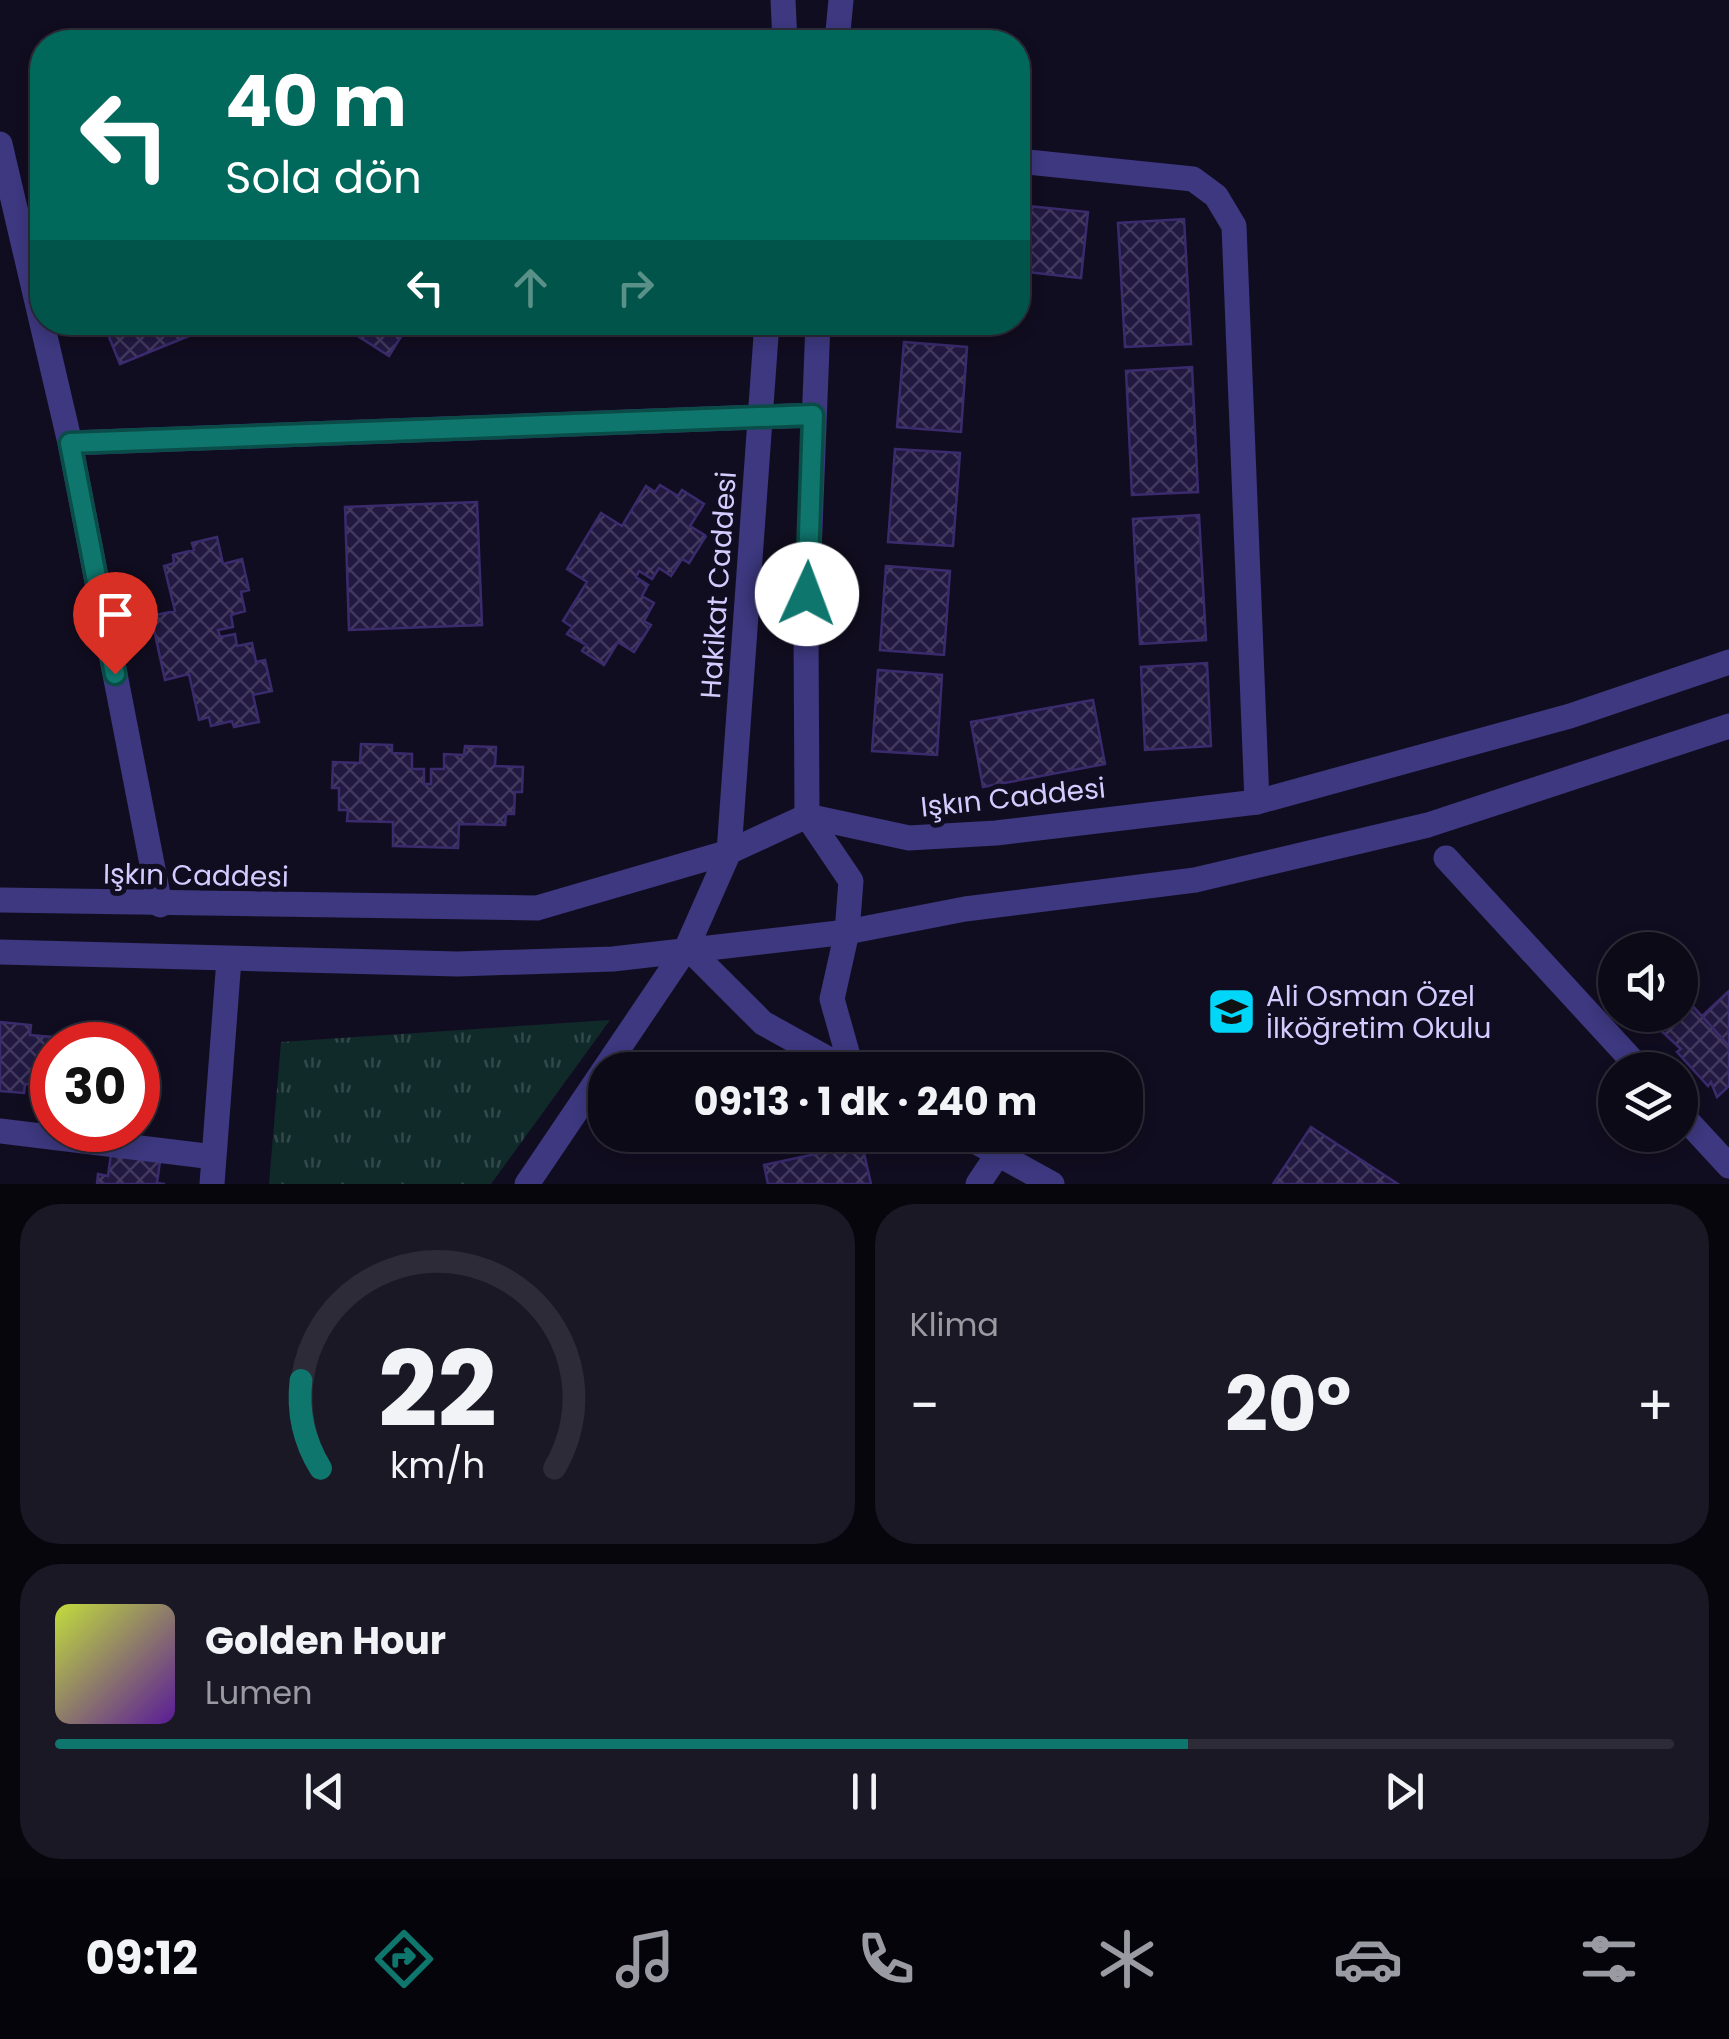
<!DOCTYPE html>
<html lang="tr">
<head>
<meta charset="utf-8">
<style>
	body { margin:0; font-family:Poppins,sans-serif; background:#1b1825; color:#f1f3f6; height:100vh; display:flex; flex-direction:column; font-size:38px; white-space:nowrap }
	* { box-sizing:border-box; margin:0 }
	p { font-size:32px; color:#9a9aa2 }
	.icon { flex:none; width:55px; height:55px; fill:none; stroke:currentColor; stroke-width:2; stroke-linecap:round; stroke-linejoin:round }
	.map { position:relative; height:1184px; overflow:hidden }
	.side { display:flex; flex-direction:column; gap:20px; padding:20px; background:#07060d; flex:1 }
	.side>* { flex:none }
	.top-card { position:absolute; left:30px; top:30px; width:1000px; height:305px; border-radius:40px; box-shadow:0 5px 15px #0003,0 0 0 2px #2d2b37; background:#00695c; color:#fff; overflow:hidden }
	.controls { position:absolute; left:1598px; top:932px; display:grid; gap:20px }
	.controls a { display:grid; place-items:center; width:100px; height:100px; border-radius:50%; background:#0d0a18; box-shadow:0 5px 15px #0003,0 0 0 2px #2d2b37; font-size:50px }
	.speed { position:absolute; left:30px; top:1022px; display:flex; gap:20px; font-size:50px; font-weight:700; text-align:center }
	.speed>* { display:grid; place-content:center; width:130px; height:130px; border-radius:50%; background:#0d0a18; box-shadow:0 5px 15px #0003,0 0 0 2px #2d2b37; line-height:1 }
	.speed .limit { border:15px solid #d22; background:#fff; color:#111 }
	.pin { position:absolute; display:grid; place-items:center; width:85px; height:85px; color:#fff; margin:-102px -42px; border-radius:50% 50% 50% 0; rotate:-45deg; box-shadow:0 0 10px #0007 }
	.pin .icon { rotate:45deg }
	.me { position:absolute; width:110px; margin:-55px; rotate:2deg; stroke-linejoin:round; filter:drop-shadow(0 0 8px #0008) }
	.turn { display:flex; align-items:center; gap:35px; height:210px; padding:0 30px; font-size:45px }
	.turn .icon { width:130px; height:130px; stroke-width:2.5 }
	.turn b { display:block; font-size:70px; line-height:85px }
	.lanes { display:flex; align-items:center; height:95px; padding:0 30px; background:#0003; justify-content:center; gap:50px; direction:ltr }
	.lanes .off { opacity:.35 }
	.big { font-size:75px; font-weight:700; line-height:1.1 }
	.side .tile { flex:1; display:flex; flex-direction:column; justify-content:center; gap:15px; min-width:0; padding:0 35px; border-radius:40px; background:#1b1825 }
	.side .dial { align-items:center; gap:0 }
	.dial svg { height:260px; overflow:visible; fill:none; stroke:#2d2b37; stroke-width:7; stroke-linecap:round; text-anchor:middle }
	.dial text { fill:#f1f3f6; stroke:none }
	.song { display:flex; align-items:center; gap:30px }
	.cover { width:120px; height:120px; border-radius:15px; background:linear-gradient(135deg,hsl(70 70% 55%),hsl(270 70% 35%)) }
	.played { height:10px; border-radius:5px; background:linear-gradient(90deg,#0f766e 70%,#2d2b37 70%) }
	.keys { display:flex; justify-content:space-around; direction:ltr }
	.heat { display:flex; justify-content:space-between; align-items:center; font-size:55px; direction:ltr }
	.side .tiles { flex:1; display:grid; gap:20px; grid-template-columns:1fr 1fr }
	.tile:last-child { grid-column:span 2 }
	.trip { position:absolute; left:588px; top:1052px; width:555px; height:100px; border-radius:40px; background:#0d0a18; box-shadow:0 5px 15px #0003,0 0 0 2px #2d2b37; font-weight:700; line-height:100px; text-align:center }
	.dock { display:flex; height:160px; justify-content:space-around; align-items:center; background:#05040a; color:#9a9aa2 }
	.dock .icon { width:70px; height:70px }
	.dock .selected { color:#0f766e }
	.dock b { font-size:45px; color:#f1f3f6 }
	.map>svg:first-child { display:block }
	.park { fill:url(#park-tufts) }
	.building { fill:url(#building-cross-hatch); stroke:#3a2b6d; stroke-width:2.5 }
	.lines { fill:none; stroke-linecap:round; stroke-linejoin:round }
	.minor { stroke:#3d387f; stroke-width:25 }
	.tertiary { stroke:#3d387f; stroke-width:25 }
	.route-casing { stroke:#0a4d48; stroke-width:25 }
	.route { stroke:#0f766e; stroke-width:18 }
	.labels { text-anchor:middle; stroke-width:10; stroke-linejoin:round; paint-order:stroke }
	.street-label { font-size:28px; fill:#d4ccff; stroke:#110d20 }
	.poi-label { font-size:28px; fill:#d4ccff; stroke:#110d20; text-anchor:start }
</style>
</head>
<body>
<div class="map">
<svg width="1729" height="1184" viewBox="0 0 1729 1184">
	<defs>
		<pattern id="park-tufts" width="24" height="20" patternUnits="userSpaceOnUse" patternTransform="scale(2.5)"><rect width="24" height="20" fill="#102a2a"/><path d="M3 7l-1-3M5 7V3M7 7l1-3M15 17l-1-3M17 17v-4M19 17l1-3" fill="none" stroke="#32484a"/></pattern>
		<pattern id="building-cross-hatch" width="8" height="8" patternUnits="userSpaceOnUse" patternTransform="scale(2.5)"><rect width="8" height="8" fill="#221941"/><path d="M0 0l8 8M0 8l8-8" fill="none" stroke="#41395e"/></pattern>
	</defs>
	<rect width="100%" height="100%" fill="#110d20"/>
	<path class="park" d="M610 1020 491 1184H269L281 1042Z"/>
	<path class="building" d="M751 36V42H648Z
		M1018 205 1088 212 1081 278 1018 271Z
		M1184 219 1191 344 1125 347 1118 223Z
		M103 322H223L120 364Z
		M351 322H410L389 356 347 329Z
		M904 342 967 347 961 432 897 427Z
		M1192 367 1198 492 1132 495 1126 371Z
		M895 449 960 453 953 546 888 542Z
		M660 485 678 496 682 490 704 504 690 526 706 536 689 563 682 559 671 576 659 568 652 579 639 571 636 577 648 585 642 596 654 603 644 621 651 625 634 652 618 642 604 665 582 651 586 645 567 634 572 627 563 621 587 582 567 569 601 513 622 526 646 486 655 492Z
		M477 502 482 625 349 630 345 507Z
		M1199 515 1206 640 1140 644 1133 519Z
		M217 537 223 564 242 559 249 590 241 592 245 611 231 615 233 627 218 630 220 637 235 634 237 646 252 643 256 662 265 660 272 691 253 695 259 722 234 727 232 721 211 726 209 717 199 720 189 674 165 680 151 616 175 611 164 566 174 563 173 555 194 550 192 543Z
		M886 566 950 571 944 655 880 650Z
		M1207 663 1211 746 1145 750 1141 667Z
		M878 670 942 675 937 755 872 751Z
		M1093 700 1105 764 983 787 971 722Z
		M361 744 392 745V753L412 754V769H424V784H431V769H444V754L464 755 465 746 496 747 495 766 523 767 522 792H515L514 814H506L505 825 459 824 458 848 393 846V822L347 821 348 810H339V788H332L333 762 360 763Z
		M1729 991V1046L1702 1016Z
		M1680 992 1729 1046V1086L1717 1097 1711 1082 1708 1086 1677 1052 1681 1049 1644 1015H1680Z
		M0 1022 31 1025 30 1035 52 1037 48 1086 25 1084 24 1093 0 1091Z
		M1311 1127 1398 1184H1273Z
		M862 1144 871 1184H768L764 1165Z
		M111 1154 160 1161 157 1183 165 1184H97L98 1174 108 1176Z"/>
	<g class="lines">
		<path class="minor" d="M783 0 785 42
			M837 42 841 0
			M0 144 70 443 160 905
			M1018 161 1193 179 1216 196 1234 226 1257 802
			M767 322 729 852 687 947 763 1023 848 1070
			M818 322 806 630 807 816 851 881 847 932 832 999 852 1070
			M70 443 813 415
			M1446 858 1641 1070
			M1680 1113 1729 1166
			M0 1131 214 1157
			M964 1135 1052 1184
			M212 1184 229 959
			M527 1184 687 947
			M978 1184 998 1154"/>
		<path class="tertiary" d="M0 900 537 908 729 852 807 816 909 838 996 833 1257 802 1570 716 1729 662
			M0 952 458 964 613 959 847 932 965 909 1195 880 1428 825 1729 726"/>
	</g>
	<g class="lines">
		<defs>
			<path id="route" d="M115 674 70 443 813 415 807 594"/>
		</defs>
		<use href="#route" class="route-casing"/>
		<use href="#route" class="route"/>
	</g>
	<defs>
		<symbol id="school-square" viewBox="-11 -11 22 22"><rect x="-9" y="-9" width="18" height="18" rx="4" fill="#00d6f7" stroke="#110d20"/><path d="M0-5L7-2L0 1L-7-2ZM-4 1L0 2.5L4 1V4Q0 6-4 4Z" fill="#111"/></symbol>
	</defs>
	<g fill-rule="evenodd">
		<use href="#school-square" x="1204" y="984" width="55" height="55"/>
	</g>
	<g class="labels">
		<g class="street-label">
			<text transform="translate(718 585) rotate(-86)" y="10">Hakikat Caddesi</text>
			<text transform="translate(1013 797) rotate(-6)" y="10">Işkın Caddesi</text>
			<text transform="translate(196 875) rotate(1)" y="10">Işkın Caddesi</text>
		</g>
		<g class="poi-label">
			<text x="1266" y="1006">Ali Osman Özel<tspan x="1266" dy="32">İlköğretim Okulu</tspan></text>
		</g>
	</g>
</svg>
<div class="controls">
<a><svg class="icon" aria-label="sound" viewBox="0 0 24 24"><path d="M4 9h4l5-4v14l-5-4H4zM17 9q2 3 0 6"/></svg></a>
<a><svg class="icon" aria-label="layers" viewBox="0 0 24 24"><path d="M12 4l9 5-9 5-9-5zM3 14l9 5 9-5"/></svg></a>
</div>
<div class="speed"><div class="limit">30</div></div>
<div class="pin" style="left:115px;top:674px;background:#d93025"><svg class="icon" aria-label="arrive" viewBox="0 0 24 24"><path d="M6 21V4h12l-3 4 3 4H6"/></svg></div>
<svg class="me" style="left:807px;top:594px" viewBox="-20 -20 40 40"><circle r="19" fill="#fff"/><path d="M0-13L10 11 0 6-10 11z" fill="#0f766e"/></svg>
<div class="trip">09:13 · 1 dk · 240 m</div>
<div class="top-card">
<div class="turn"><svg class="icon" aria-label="left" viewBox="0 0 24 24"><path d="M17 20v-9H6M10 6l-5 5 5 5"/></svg><div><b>40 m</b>Sola dön</div></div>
<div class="lanes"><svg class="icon" aria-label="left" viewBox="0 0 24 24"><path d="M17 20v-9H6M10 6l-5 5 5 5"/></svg><svg class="icon off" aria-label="ahead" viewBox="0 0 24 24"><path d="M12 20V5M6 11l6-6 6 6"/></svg><svg class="icon off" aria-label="right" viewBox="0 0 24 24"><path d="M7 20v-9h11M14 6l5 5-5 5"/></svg></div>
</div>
</div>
<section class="side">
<div class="tiles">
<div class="tile dial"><svg viewBox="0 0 100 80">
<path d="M14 69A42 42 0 1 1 86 69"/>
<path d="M14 69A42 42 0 0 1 8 42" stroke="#0f766e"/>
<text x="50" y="56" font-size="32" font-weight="700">22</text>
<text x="50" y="72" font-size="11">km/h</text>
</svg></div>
<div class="tile"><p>Klima</p>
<div class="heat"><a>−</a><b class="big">20°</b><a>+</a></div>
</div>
<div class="tile">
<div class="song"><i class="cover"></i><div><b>Golden Hour</b><p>Lumen</p></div></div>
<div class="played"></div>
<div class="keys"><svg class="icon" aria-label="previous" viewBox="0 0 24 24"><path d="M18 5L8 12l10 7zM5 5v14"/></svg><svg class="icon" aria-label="pause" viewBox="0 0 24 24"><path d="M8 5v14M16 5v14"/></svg><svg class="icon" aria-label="next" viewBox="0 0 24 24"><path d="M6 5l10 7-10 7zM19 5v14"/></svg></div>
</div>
</div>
</section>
<nav class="dock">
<b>09:12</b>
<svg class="icon selected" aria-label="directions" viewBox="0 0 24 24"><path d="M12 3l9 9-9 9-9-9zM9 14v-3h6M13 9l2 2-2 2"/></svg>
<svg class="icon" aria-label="music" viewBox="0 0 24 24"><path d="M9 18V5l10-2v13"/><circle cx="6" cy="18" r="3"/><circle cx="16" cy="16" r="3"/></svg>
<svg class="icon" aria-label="phone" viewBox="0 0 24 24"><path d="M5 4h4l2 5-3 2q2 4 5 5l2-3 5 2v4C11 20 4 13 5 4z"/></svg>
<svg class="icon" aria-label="climate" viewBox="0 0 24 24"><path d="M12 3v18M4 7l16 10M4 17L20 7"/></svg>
<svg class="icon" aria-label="car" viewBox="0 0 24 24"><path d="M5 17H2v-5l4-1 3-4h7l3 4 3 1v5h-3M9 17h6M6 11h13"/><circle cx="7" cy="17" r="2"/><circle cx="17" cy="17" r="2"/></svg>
<svg class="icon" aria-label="filters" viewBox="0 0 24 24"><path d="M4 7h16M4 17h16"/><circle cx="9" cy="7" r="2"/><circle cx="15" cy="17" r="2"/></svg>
</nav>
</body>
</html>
